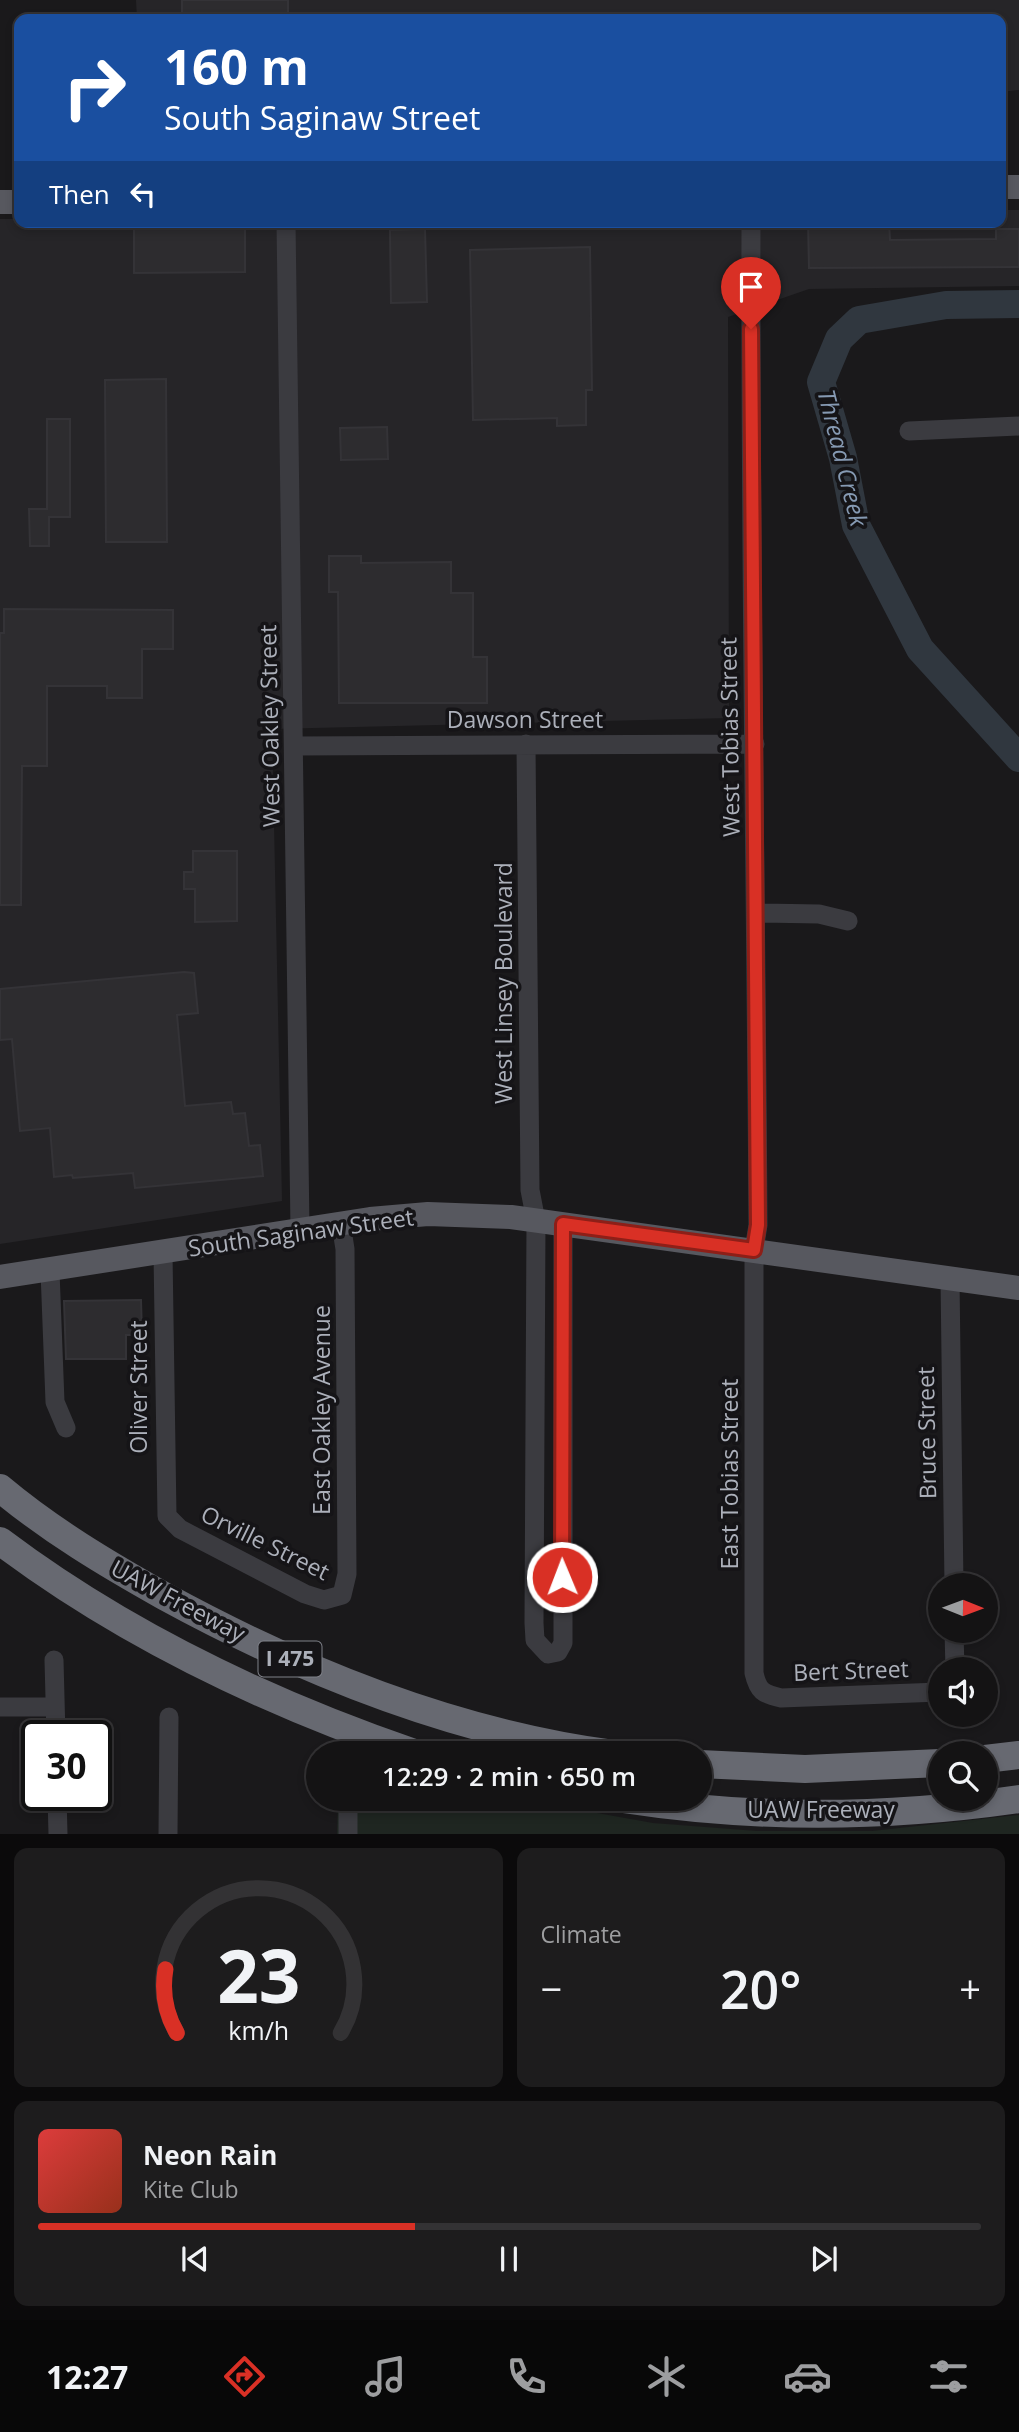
<!DOCTYPE html>
<html lang="en">
<head>
<meta charset="utf-8">
<style>
	body { margin:0; font-family:"Open Sans",sans-serif; background:#1d1c1d; color:#f1f3f6; height:100vh; display:flex; flex-direction:column; font-size:26px; white-space:nowrap }
	* { box-sizing:border-box; margin:0 }
	p { font-size:23px; color:#9d9ea0 }
	.icon { flex:none; width:38px; height:38px; fill:none; stroke:currentColor; stroke-width:2; stroke-linecap:round; stroke-linejoin:round }
	.map { position:relative; height:1834px; overflow:hidden }
	.sheet { display:flex; flex-direction:column; gap:14px; padding:14px; background:#0b0a0b; flex:1 }
	.sheet>* { flex:none }
	.hud { position:absolute; left:14px; top:14px; width:992px; height:214px; border-radius:14px; box-shadow:0 4px 10px #0003,0 0 0 2px #333234; background:#1a4fa0; color:#fff; overflow:hidden }
	.needle { width:46px; rotate:91deg }
	.buttons { position:absolute; left:928px; top:1573px; display:grid; gap:14px }
	.buttons a { display:grid; place-items:center; width:70px; height:70px; border-radius:50%; background:#141314; box-shadow:0 4px 10px #0003,0 0 0 2px #333234; font-size:35px }
	.speed { position:absolute; left:21px; top:1720px; display:flex; gap:14px; font-size:35px; font-weight:700; text-align:center }
	.speed>* { display:grid; place-content:center; width:91px; height:91px; border-radius:50%; background:#141314; box-shadow:0 4px 10px #0003,0 0 0 2px #333234; line-height:1 }
	.speed .limit { border:4px solid #111; border-radius:10px; background:#fff; color:#111 }
	.pin { position:absolute; display:grid; place-items:center; width:60px; height:60px; color:#fff; margin:-72px -30px; border-radius:50% 50% 50% 0; rotate:-45deg; box-shadow:0 0 7px #0007 }
	.pin .icon { rotate:45deg }
	.me { position:absolute; width:77px; margin:-38px; rotate:359deg; stroke-linejoin:round; filter:drop-shadow(0 0 5px #0008) }
	.turn { display:flex; align-items:center; gap:24px; height:147px; padding:0 35px; font-size:32px }
	.turn .icon { width:91px; height:91px; stroke-width:2.5 }
	.turn b { display:block; font-size:49px; line-height:60px }
	.then { display:flex; align-items:center; height:66px; padding:0 35px; background:#0003; gap:14px; font-size:26px }
	.big { font-size:52px; font-weight:600; line-height:1.1 }
	.sheet .tile { flex:1; display:flex; flex-direction:column; justify-content:center; gap:10px; min-width:0; padding:0 24px; border-radius:14px; background:#1d1c1d }
	.sheet .dial { align-items:center; gap:0 }
	.dial svg { height:182px; overflow:visible; fill:none; stroke:#333234; stroke-width:7; stroke-linecap:round; text-anchor:middle }
	.dial text { fill:#f1f3f6; stroke:none }
	.song { display:flex; align-items:center; gap:21px }
	.cover { width:84px; height:84px; border-radius:10px; background:linear-gradient(135deg,hsl(0 70% 55%),hsl(10 70% 35%)) }
	.played { height:7px; border-radius:4px; background:linear-gradient(90deg,#d93025 40%,#333234 40%) }
	.keys { display:flex; justify-content:space-around; direction:ltr }
	.heat { display:flex; justify-content:space-between; align-items:center; font-size:38px; direction:ltr }
	.sheet .tiles { flex:1; display:grid; gap:14px; grid-template-columns:1fr 1fr }
	.tile:last-child { grid-column:span 2 }
	.trip { position:absolute; left:306px; top:1741px; width:406px; height:70px; border-radius:35px; background:#141314; box-shadow:0 4px 10px #0003,0 0 0 2px #333234; font-weight:600; line-height:70px; text-align:center }
	.tab-bar { display:flex; height:112px; justify-content:space-around; align-items:center; background:#080808; color:#9d9ea0 }
	.tab-bar .icon { width:49px; height:49px }
	.tab-bar .current { color:#d93025 }
	.tab-bar b { font-size:32px; color:#f1f3f6 }
	.map>svg:first-child { display:block }
	.built { fill:#262528 }
	.green { fill:#1f2621 }
	.lines { fill:none; stroke-linecap:round; stroke-linejoin:round }
	.river { stroke:#30373f; stroke-width:28 }
	.building { fill:#2d2c2f; stroke:#343337; stroke-width:2 }
	.minor { stroke:#3b3b40; stroke-width:19 }
	.major { stroke:#57585f; stroke-width:24 }
	.highway { stroke:#676971; stroke-width:28 }
	.route-casing { stroke:#8d1f18; stroke-width:18 }
	.route { stroke:#d93025; stroke-width:12 }
	.labels { text-anchor:middle; stroke-width:7; stroke-linejoin:round; paint-order:stroke }
	.shield { fill:#151417; stroke:#7f8189; stroke-width:2 }
	.shield-label { font-size:21px; font-weight:bold; fill:#acb0ba }
	.street-label { font-size:23px; fill:#acb0ba; stroke:#151417 }
	.water-label { font-size:24px; font-style:italic; fill:#869ab3; stroke:#151417 }
</style>
</head>
<body>
<div class="map">
<svg width="1019" height="1834" viewBox="0 0 1019 1834">
	<rect width="100%" height="100%" fill="#1a191b"/>
	<path class="built" d="M136 0H1019V90L1001 92V19H137Z
		M1001 210H1019V286L809 289 728 317 729 718 272 729 282 1201 0 1244V219H19V222H1001Z"/>
	<path class="green" d="M338 1799H519L653 1823 757 1831H872L1019 1815V1834H337Z"/>
	<g class="lines">
		<path class="river" d="M1019 304 946 305 859 320 839 339 821 382 843 458 856 525 920 649 1019 758"/>
	</g>
	<path class="building" d="M182 0H288V19H182Z
		M808 222H889L890 240 996 239V229H1019V267L809 268Z
		M134 227H245V272L134 273Z
		M425 229 427 302 391 303 390 230Z
		M590 247 592 390H586V425L557 426V418L473 420 470 250Z
		M166 379 167 542H106L105 380Z
		M47 419H70V517H49V546H30L29 509H47Z
		M387 427 388 459 341 460 340 428Z
		M329 556H361V563L451 562V593H473V657H487V703H339L338 592H329Z
		M4 609 173 610V649H142V698H107V686H47V766H22L21 905H0V633H4Z
		M193 851H237V921L195 922V889H184V872H193Z
		M184 972 194 973 198 1013 177 1015 185 1106 231 1102 233 1114 245 1113 249 1146 260 1145 263 1176 135 1188 133 1173 73 1178 72 1175 54 1177 50 1128 20 1131 12 1039 0 1040V989Z
		M141 1300 142 1335H126V1359H66L64 1301Z"/>
	<g class="lines">
		<path class="minor" d="M286 222 300 1229
			M751 222C750 556 756 890 758 1225L754 1250V1673C758 1691 763 1694 781 1698L940 1692
			M909 431 1019 426
			M526 744 530 1190 536 1221 534 1623 535 1640 548 1654 558 1652 563 1643V1224
			M295 746 755 744
			M757 913 819 914 848 921
			M163 1253 167 1516 180 1529 305 1594 324 1600 342 1595 347 1574 345 1249 341 1224
			M50 1271 55 1402 66 1428
			M950 1279 954 1586
			M954 1631 955 1670
			M54 1660 56 1736
			M0 1707H55
			M57 1796 58 1834
			M348 1799V1834
			M168 1834 169 1717"/>
		<path class="major" d="M1001 187H1019
			M0 202H19
			M0 1277 370 1219 428 1214 511 1217 1019 1288"/>
		<path class="highway" d="M0 1488C50 1530 107 1564 164 1596 303 1672 455 1733 613 1754
			M0 1541C126 1636 268 1703 417 1754
			M985 1759 1019 1755
			M700 1764 805 1769 940 1763
			M623 1799C753 1819 888 1818 1019 1799"/>
	</g>
	<g class="lines">
		<defs>
			<path id="route" d="M562 1577 563 1224 754 1250 758 1225 751 329"/>
		</defs>
		<use href="#route" class="route-casing"/>
		<use href="#route" class="route"/>
	</g>
	<g class="labels">
		<rect class="shield" x="258.5" y="1641.5" width="63" height="35" rx="5"/>
		<g class="shield-label">
			<text x="290" y="1666">I 475</text>
		</g>
		<g class="street-label">
			<text x="525" y="728">Dawson Street</text>
			<text transform="translate(270 726) rotate(-91)" y="8">West Oakley Street</text>
			<text transform="translate(730 737) rotate(-91)" y="8">West Tobias Street</text>
			<text transform="translate(504 983) rotate(-90)" y="8">West Linsey Boulevard</text>
			<text transform="translate(301 1233) rotate(-8)" y="8">South Saginaw Street</text>
			<text transform="translate(139 1387) rotate(-90)" y="8">Oliver Street</text>
			<text transform="translate(322 1410) rotate(-90)" y="8">East Oakley Avenue</text>
			<text transform="translate(927 1433) rotate(-91)" y="8">Bruce Street</text>
			<text transform="translate(730 1474) rotate(-90)" y="8">East Tobias Street</text>
			<text transform="translate(265 1543) rotate(26)" y="8">Orville Street</text>
			<text transform="translate(178 1601) rotate(28)" y="8">UAW Freeway</text>
			<text transform="translate(851 1671) rotate(-2)" y="8">Bert Street</text>
			<text x="821" y="1818">UAW Freeway</text>
		</g>
		<g class="water-label">
			<text transform="translate(842 458) rotate(76)" y="8">Thread Creek</text>
		</g>
	</g>
</svg>
<div class="buttons">
<a><svg class="needle" viewBox="-14 -14 28 28"><path d="M0-13l5 13h-10z" fill="#e53935"/><path d="M0 13l5-13h-10z" fill="#9d9ea0"/></svg></a>
<a><svg class="icon" aria-label="sound" viewBox="0 0 24 24"><path d="M4 9h4l5-4v14l-5-4H4zM17 9q2 3 0 6"/></svg></a>
<a><svg class="icon" aria-label="search" viewBox="0 0 24 24"><circle cx="10" cy="10" r="6"/><path d="M15 15l6 6"/></svg></a>
</div>
<div class="speed"><div class="limit">30</div></div>
<div class="pin" style="left:751px;top:329px;background:#d93025"><svg class="icon" aria-label="arrive" viewBox="0 0 24 24"><path d="M6 21V4h12l-3 4 3 4H6"/></svg></div>
<svg class="me" style="left:562px;top:1577px" viewBox="-20 -20 40 40"><circle r="17" fill="#d93025" stroke="#fff" stroke-width="3"/><path d="M0-11L8 9 0 5-8 9z" fill="#fff"/></svg>
<div class="trip">12:29 · 2 min · 650 m</div>
<div class="hud">
<div class="turn"><svg class="icon" aria-label="right" viewBox="0 0 24 24"><path d="M7 20v-9h11M14 6l5 5-5 5"/></svg><div><b>160 m</b>South Saginaw Street</div></div>
<div class="then">Then<svg class="icon" aria-label="left" viewBox="0 0 24 24"><path d="M17 20v-9H6M10 6l-5 5 5 5"/></svg></div>
</div>
</div>
<section class="sheet">
<div class="tiles">
<div class="tile dial"><svg viewBox="0 0 100 80">
<path d="M14 69A42 42 0 1 1 86 69"/>
<path d="M14 69A42 42 0 0 1 9 41" stroke="#d93025"/>
<text x="50" y="56" font-size="32" font-weight="700">23</text>
<text x="50" y="72" font-size="11">km/h</text>
</svg></div>
<div class="tile"><p>Climate</p>
<div class="heat"><a>−</a><b class="big">20°</b><a>+</a></div>
</div>
<div class="tile">
<div class="song"><i class="cover"></i><div><b>Neon Rain</b><p>Kite Club</p></div></div>
<div class="played"></div>
<div class="keys"><svg class="icon" aria-label="previous" viewBox="0 0 24 24"><path d="M18 5L8 12l10 7zM5 5v14"/></svg><svg class="icon" aria-label="pause" viewBox="0 0 24 24"><path d="M8 5v14M16 5v14"/></svg><svg class="icon" aria-label="next" viewBox="0 0 24 24"><path d="M6 5l10 7-10 7zM19 5v14"/></svg></div>
</div>
</div>
</section>
<nav class="tab-bar">
<b>12:27</b>
<svg class="icon current" aria-label="directions" viewBox="0 0 24 24"><path d="M12 3l9 9-9 9-9-9zM9 14v-3h6M13 9l2 2-2 2"/></svg>
<svg class="icon" aria-label="music" viewBox="0 0 24 24"><path d="M9 18V5l10-2v13"/><circle cx="6" cy="18" r="3"/><circle cx="16" cy="16" r="3"/></svg>
<svg class="icon" aria-label="phone" viewBox="0 0 24 24"><path d="M5 4h4l2 5-3 2q2 4 5 5l2-3 5 2v4C11 20 4 13 5 4z"/></svg>
<svg class="icon" aria-label="climate" viewBox="0 0 24 24"><path d="M12 3v18M4 7l16 10M4 17L20 7"/></svg>
<svg class="icon" aria-label="car" viewBox="0 0 24 24"><path d="M5 17H2v-5l4-1 3-4h7l3 4 3 1v5h-3M9 17h6M6 11h13"/><circle cx="7" cy="17" r="2"/><circle cx="17" cy="17" r="2"/></svg>
<svg class="icon" aria-label="filters" viewBox="0 0 24 24"><path d="M4 7h16M4 17h16"/><circle cx="9" cy="7" r="2"/><circle cx="15" cy="17" r="2"/></svg>
</nav>
</body>
</html>
